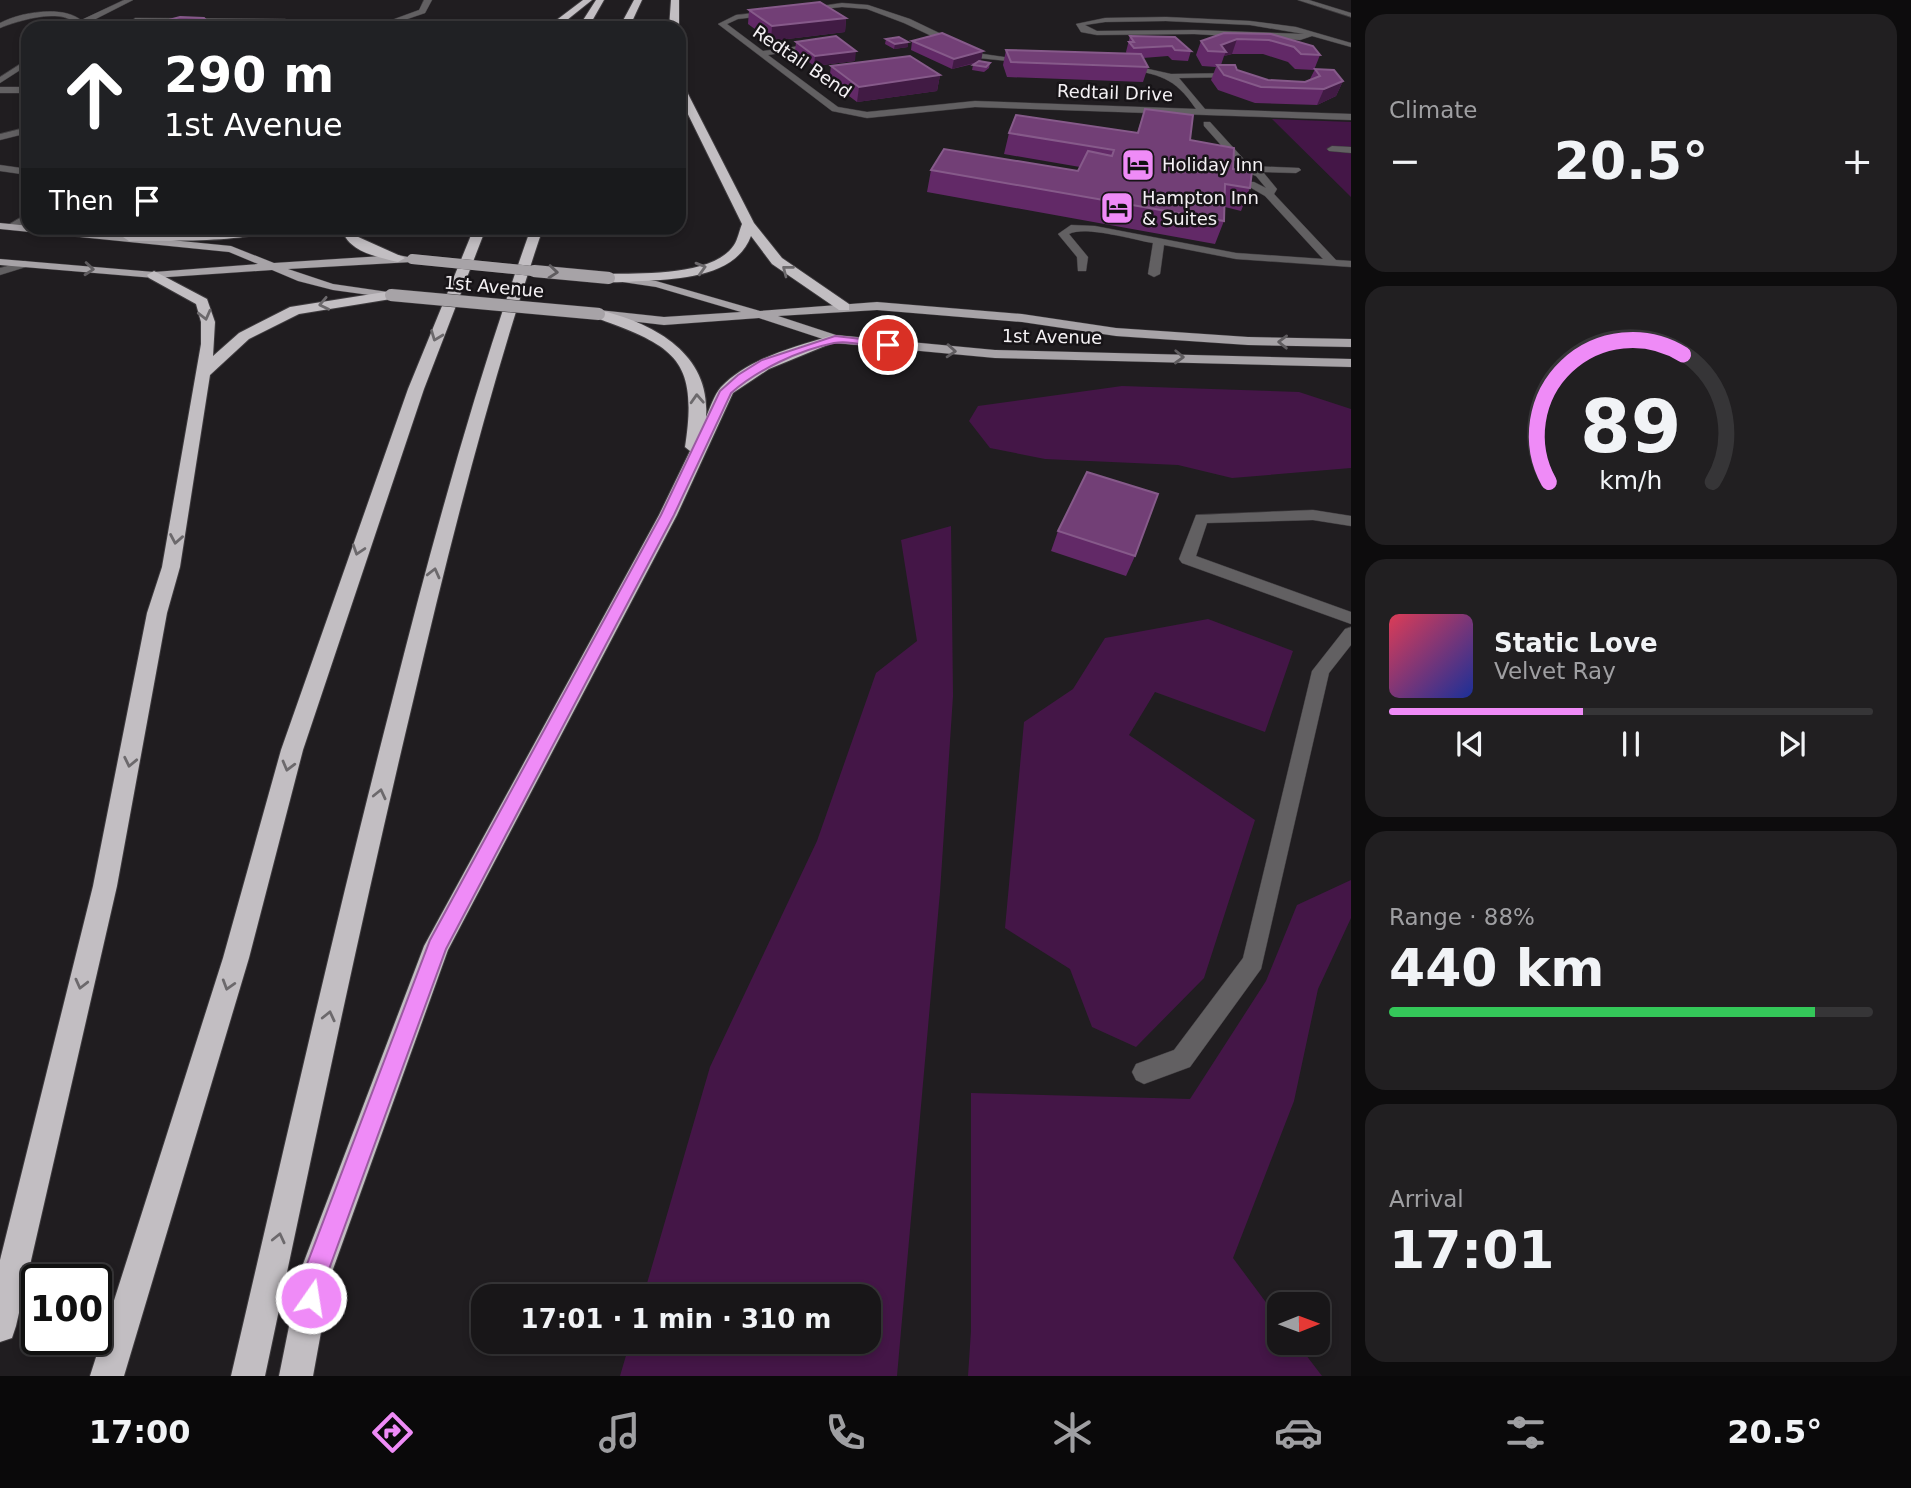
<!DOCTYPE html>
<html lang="en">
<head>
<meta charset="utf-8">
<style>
	body { margin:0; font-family:"DejaVu Sans",sans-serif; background:#211f21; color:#f1f3f6; height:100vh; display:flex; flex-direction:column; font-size:26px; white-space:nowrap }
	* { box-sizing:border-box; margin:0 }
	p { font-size:23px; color:#9f9fa2 }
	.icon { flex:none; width:38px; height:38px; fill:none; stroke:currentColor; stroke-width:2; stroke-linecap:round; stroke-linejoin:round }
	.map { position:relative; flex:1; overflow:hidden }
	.sheet { display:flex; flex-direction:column; gap:14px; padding:14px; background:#0d0c0d; width:560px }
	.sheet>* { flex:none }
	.hud { position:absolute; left:21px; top:21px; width:665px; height:214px; border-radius:21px; box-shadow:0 4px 10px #0003,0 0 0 2px #363537; background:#202124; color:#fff; overflow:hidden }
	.needle { width:46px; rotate:89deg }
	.tools { position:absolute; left:1267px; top:1292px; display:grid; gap:14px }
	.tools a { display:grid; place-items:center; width:63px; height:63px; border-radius:14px; background:#181618; box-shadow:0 4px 10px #0003,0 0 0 2px #363537; font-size:35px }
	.speed { position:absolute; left:21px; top:1264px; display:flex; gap:14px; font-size:35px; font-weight:700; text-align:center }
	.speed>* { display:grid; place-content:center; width:91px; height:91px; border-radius:50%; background:#181618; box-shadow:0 4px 10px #0003,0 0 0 2px #363537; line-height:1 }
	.speed .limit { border:4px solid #111; border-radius:10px; background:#fff; color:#111 }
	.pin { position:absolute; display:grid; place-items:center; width:60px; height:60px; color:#fff; margin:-30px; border:4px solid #fff; border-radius:50%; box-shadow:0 2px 7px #0007 }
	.me { position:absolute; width:77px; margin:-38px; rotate:13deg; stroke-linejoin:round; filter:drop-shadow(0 0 5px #0008) }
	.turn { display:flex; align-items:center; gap:24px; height:147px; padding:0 28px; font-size:32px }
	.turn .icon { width:91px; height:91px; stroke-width:2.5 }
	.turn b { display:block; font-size:49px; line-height:60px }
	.then { display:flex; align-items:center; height:66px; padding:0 28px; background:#0003; gap:14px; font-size:26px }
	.big { font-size:52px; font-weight:800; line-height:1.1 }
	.sheet .card { flex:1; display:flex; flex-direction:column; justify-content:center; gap:10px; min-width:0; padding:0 24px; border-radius:21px; background:#211f21 }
	.sheet .dial { align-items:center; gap:0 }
	.dial svg { height:182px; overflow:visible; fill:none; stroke:#363537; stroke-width:7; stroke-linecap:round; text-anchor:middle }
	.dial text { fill:#f1f3f6; stroke:none }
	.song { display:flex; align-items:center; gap:21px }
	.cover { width:84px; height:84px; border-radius:10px; background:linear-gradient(135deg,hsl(350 70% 55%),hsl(230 70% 35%)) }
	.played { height:7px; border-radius:4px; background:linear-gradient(90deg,#ef8bf7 40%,#363537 40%) }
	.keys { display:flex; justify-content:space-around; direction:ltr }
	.heat { display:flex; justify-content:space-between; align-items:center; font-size:38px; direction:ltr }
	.charge { height:10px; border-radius:5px; background:linear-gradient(90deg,#34c759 88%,#363537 0) }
	.trip { position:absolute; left:471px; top:1284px; width:410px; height:70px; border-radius:21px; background:#181618; box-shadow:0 4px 10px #0003,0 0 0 2px #363537; font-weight:800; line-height:70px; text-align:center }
	.dock { display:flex; height:112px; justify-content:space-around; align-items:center; background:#0a090a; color:#9f9fa2 }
	.dock .icon { width:49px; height:49px }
	.dock .selected { color:#ef8bf7 }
	.dock b { font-size:32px; color:#f1f3f6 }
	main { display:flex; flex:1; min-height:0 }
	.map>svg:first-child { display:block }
	.green { fill:#441647 }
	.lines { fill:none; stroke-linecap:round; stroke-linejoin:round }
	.minor-casing { stroke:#3e3b3e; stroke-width:1 }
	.major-casing { stroke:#3e3b3e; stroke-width:1 }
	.highway-casing { stroke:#3e3b3e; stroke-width:2 }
	.minor { fill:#626062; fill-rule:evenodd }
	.major { fill:#a7a3a7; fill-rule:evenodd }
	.highway { fill:#c2bec2; fill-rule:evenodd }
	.major-bridge-far1-casing { stroke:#3e3b3e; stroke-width:10; stroke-linecap:butt }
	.major-bridge-casing { stroke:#3e3b3e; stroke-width:13; stroke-linecap:butt }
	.major-bridge-far1 { stroke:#a7a3a7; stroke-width:10 }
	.major-bridge { stroke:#a7a3a7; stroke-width:12 }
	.wall { fill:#622967 }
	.shaded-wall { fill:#411b44 }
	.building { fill:#723f76; stroke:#865a8a; stroke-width:2 }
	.oneway { stroke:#6c696c }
	.oneway2 { stroke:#5f5c5f }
	.route { fill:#ef8bf7; stroke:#9b5aa1; stroke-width:2 }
	.labels { text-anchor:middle; stroke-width:5; stroke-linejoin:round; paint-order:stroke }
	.far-street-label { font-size:18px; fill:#f4f1f4; stroke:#171417 }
	.far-poi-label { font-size:18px; fill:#f4f1f4; stroke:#171417; text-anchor:start }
</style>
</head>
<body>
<main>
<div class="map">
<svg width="1351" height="1376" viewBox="0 0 1351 1376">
	<rect width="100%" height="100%" fill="#201d20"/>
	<path class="green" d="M1272 119 1351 122V197Z
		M1122 386 1299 392 1351 409V468L1232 478 1178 465 1045 459 990 448 969 421 978 406Z
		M951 526 953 696 940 892 897 1376H620L630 1342H868V1297H643L710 1067 817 841 876 673 917 641 901 540Z
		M1208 619 1293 651 1265 732 1155 692 1129 735 1255 820 1204 978 1136 1047 1092 1027 1070 969 1005 928 1024 722 1073 689 1105 638Z
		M1351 880V918L1318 989 1294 1101 1233 1258 1279 1320V1342H1296L1322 1376H968L971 1331V1093L1190 1099 1266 981 1297 905Z"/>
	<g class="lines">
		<defs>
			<path id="minor" d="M124 0H133L78 28H69L75 23C59 8 18 21 0 28V23C20 12 63 5 81 20Z
				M424 0H432L425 13 381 28H370L419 10Z
				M1298 0H1309L1351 13V17Z
				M842 3 868 5 910 19 983 54 1032 61 1028 63 978 58 904 23 867 9 842 7 805 11 801 9Z
				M773 11V15L738 19 727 24 763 51 822 43 819 47 768 55 838 107 867 112 975 101 1196 109C1174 76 1159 75 1123 68L1126 64 1171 74 1237 73 1234 77 1179 78 1205 109 1351 114V120L975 107 867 118 832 111 718 24 736 15Z
				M1166 17 1250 21 1296 27 1351 43V47L1312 36 1300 40 1194 34 1097 35 1081 32 1076 24 1105 18ZM1166 21 1250 25 1304 34 1194 30 1097 31 1085 25 1105 22Z
				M135 18 285 19 289 21 283 28H275L279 23 140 22 133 28H125Z
				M28 59V65L0 83V77Z
				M0 87H28V93H0Z
				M1204 122H1210L1250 166 1299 168 1301 170 1296 173 1263 172 1277 189 1274 194 1336 260 1351 261V267L1236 259 1164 245 1160 274 1154 277 1148 274 1153 243C1135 240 1084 225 1069 234L1088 257 1086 271H1078L1077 257 1058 234 1071 225 1095 226 1236 253 1323 259 1265 196 1248 186V182H1254L1266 188 1256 176 1244 171 1204 126Z
				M28 127V133L0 140V134Z
				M1332 146 1351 147V153L1329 151 1327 149Z
				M0 165 28 169V175L0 171Z
				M28 213V221L16 229H8V225Z
				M25 261 29 262V266L0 275V268Z
				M1313 510 1351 516V526L1313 520 1207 523 1196 556 1351 612V624L1182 563 1179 559 1196 515Z
				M1351 627V645L1329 673 1261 969 1190 1067 1144 1084 1136 1080 1132 1072 1136 1064 1174 1050 1243 958 1312 671 1345 629Z"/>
			<path id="major" d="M0 223 231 246 274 263 398 255 418 259 412 262 288 269 333 284 395 293 397 295 391 298 333 290 298 281 272 270 154 278 0 265V259L154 272 258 264 229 252 0 229Z
				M613 275 656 281 760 311 877 302 1022 314 1116 328 1248 337 1351 339V347L1248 345 1116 336 1022 322 877 310 778 316 836 335 995 350 1351 359V367L995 358 835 343 759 318 664 325 595 317 593 314 599 310 664 317 741 312 656 287 609 280 607 278Z"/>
			<path id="highway" d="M583 0H592L557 28H546Z
				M596 0H604L588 28H578Z
				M634 0H642L629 28H619Z
				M671 0H679V28H669Z
				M679 83 684 86 754 223 782 258 849 304V310H839L772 264 751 236C736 277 679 279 642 281 630 281 616 284 604 281V275L609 274C642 273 714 276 734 245 738 239 739 231 742 224L679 96Z
				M248 228H272C252 244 159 240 129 241L123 237 129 233 227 231Z
				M342 228H354L356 236 405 258 398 262C377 257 346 251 342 228Z
				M474 228H486L424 389 303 750 249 958 124 1376H90L223 958 281 750 408 389Z
				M531 228H543C491 382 451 539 414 697 360 923 313 1150 265 1376H231C284 1149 335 922 393 697 433 539 476 382 531 228Z
				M154 271 207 299 215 322 213 356 239 333 290 307 391 291 398 295 391 299 299 314 249 339 210 375 180 567 167 613 117 886 16 1326 12 1338 0 1342V1260L93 886 147 613 162 567 201 344V322L196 304 149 278 147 275Z
				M599 310C653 323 711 353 706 417 710 408 714 395 721 387 747 359 794 347 830 336L835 335 842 339 769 369 733 393 677 515 448 950 332 1272 313 1376H279L300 1272 424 946 659 515 690 451 685 447C699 357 673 346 594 317V311Z"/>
		</defs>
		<use href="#minor" class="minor-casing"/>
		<use href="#major" class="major-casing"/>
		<use href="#highway" class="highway-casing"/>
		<use href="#minor" class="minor"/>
		<use href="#major" class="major"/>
		<use href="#highway" class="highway"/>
		<defs>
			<path id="major-bridge-far1" d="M412 259 552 273"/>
			<path id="major-bridge" d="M534 271 609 278
				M391 295 599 314"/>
		</defs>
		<use href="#major-bridge-far1" class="major-bridge-far1-casing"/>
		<use href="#major-bridge" class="major-bridge-casing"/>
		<use href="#major-bridge-far1" class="major-bridge-far1"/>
		<use href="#major-bridge" class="major-bridge"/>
	</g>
	<path class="wall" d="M749 10 846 18 845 32 771 41 748 24Z
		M1271 34 1320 55 1314 70 1295 69 1288 62 1263 54H1232L1224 56 1221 65 1268 80 1305 82 1310 79 1315 69 1343 81 1336 96 1317 105 1255 103 1218 90 1211 80 1216 67 1202 66 1196 55 1201 41Z
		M1130 36 1191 51 1188 61 1172 60 1168 56 1143 58 1148 67 1143 82 1007 77 1003 65 1006 50 1127 54 1126 52Z
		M886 39 908 47 894 49 885 44Z
		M912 41 981 61 990 63 989 68 984 72 972 70 973 65 977 63 952 69 911 50Z
		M796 42 855 61 814 66 795 51Z
		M831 66 940 75 937 91 857 102 829 81Z
		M1145 109 1233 169 1250 188 1241 211 1225 207 1224 221 1215 244 927 192 931 170 1078 171 1080 167 1004 154 1009 133H1137Z
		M1058 531 1135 556 1126 576 1051 551Z"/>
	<path class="shaded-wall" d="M846 18 845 32 771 41 772 26Z
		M209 23 211 28H203Z
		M1237 39 1232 54 1224 56 1226 52 1221 45Z
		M908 42V47L894 49 895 44Z
		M856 51 855 61 814 66 815 56Z
		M983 51 981 61 952 69 954 59Z
		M940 75 937 91 857 102 859 87Z
		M1343 81 1336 96 1317 105 1324 89Z"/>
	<path class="building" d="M820 2 846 18 772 26 749 10Z
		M180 17 204 18 209 23 203 28H154L158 23Z
		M942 33 983 51 954 59 912 41Z
		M1224 33 1271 34 1313 46 1320 55 1301 54 1294 47 1269 40 1237 39 1221 45 1226 52 1208 51 1201 41Z
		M836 36 856 51 815 56 796 42Z
		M1130 36 1175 37 1191 51 1175 50 1172 46 1134 48 1129 42H1134Z
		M899 37 908 42 895 44 886 39Z
		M1006 50 1141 54 1148 67 1011 62Z
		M910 56 940 75 859 87 831 66Z
		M979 61 990 63 986 67 973 65Z
		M1217 65H1235L1237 70 1268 80 1305 82 1320 76 1315 69 1334 70 1343 81 1324 89 1261 87 1224 75Z
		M1145 109 1193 115 1190 140 1234 148 1233 169 1252 171 1250 188 1225 184 1224 221 931 170 944 149 1078 171 1088 151 1112 156 1114 150 1009 133 1016 115 1138 133Z
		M1087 472 1158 494 1135 556 1058 531Z"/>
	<defs><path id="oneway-chevron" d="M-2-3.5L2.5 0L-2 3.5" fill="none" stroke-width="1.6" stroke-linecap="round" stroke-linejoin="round" transform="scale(1.75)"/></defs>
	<g class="oneway">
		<use href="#oneway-chevron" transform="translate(701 268) rotate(-16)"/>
		<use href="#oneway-chevron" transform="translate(787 270) rotate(-142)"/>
		<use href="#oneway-chevron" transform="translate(324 304) rotate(168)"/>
		<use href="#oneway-chevron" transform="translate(205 315) rotate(76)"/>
		<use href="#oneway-chevron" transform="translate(436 336) rotate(111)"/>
		<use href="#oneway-chevron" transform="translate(697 399) rotate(-93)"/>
		<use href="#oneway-chevron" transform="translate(176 539) rotate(100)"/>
		<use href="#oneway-chevron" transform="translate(358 550) rotate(108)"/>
		<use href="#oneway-chevron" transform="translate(434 573) rotate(-76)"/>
		<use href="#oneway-chevron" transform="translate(130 762) rotate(102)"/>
		<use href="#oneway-chevron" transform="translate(288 766) rotate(105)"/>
		<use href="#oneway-chevron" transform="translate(380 794) rotate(-77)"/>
		<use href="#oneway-chevron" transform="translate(81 984) rotate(104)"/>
		<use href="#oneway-chevron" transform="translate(228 985) rotate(107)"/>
		<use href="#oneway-chevron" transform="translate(329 1016) rotate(-77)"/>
		<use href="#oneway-chevron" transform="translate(279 1238) rotate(-77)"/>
	</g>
	<g class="oneway2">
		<use href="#oneway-chevron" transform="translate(89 269) rotate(5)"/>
		<use href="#oneway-chevron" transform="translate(553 272) rotate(5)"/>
		<use href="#oneway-chevron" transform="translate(1283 342) rotate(-179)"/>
		<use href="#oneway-chevron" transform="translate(951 351) rotate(4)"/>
		<use href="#oneway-chevron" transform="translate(1179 357) rotate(2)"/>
	</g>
	<path class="route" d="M835 336 888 342 894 345 888 349C872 347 850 340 834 343 799 350 757 370 731 393L674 515 446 949 328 1272 320 1307 311 1310 303 1307 299 1298 304 1272 430 940 661 515 720 391 738 375 762 360Z"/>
	<defs>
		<symbol id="hotel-square" viewBox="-11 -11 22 22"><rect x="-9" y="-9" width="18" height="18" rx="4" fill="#ef8bf7" stroke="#171417"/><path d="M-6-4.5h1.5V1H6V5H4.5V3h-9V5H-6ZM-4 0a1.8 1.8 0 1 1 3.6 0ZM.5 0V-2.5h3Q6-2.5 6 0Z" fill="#111"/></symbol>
	</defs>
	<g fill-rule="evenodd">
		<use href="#hotel-square" x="1119" y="146" width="38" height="38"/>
		<use href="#hotel-square" x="1098" y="189" width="38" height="38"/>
	</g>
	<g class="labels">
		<g class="far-street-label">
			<text transform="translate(802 62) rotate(34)" y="6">Redtail Bend</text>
			<text transform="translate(1115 93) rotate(2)" y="6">Redtail Drive</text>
			<text transform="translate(494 287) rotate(5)" y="6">1st Avenue</text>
			<text transform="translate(1052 337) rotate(1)" y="6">1st Avenue</text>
		</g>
		<g class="far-poi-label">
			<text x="1162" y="171">Holiday Inn</text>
			<text x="1142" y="204">Hampton Inn<tspan x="1142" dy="21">&amp; Suites</tspan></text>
		</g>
	</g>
</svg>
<div class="tools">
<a><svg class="needle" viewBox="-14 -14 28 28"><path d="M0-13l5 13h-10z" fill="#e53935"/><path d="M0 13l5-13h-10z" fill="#9f9fa2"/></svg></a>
</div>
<div class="speed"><div class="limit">100</div></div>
<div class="pin" style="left:888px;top:345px;background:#d93025"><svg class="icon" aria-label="arrive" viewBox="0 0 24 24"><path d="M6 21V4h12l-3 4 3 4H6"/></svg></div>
<svg class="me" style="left:311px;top:1298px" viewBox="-20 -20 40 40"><circle r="17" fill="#ef8bf7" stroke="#fff" stroke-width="3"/><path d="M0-11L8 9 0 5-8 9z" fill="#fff"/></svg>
<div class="trip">17:01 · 1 min · 310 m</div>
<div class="hud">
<div class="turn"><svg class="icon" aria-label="ahead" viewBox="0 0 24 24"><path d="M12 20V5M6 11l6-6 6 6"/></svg><div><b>290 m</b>1st Avenue</div></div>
<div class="then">Then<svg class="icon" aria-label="arrive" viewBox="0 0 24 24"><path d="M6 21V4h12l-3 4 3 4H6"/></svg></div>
</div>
</div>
<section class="sheet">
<div class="card"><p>Climate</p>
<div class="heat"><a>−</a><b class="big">20.5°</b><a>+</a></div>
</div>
<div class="card dial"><svg viewBox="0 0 100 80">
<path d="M14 69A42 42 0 1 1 86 69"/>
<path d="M14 69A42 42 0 0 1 73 13" stroke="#ef8bf7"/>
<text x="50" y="56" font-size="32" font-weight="700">89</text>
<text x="50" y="72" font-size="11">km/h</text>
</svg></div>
<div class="card">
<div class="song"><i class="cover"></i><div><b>Static Love</b><p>Velvet Ray</p></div></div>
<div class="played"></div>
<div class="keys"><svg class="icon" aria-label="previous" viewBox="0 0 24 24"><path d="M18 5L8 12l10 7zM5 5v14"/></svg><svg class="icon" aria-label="pause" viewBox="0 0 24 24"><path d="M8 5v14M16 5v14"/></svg><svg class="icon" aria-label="next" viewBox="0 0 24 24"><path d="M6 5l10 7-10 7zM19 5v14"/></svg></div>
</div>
<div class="card"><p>Range · 88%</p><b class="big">440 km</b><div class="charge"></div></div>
<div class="card"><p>Arrival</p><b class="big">17:01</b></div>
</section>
</main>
<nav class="dock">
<b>17:00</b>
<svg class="icon selected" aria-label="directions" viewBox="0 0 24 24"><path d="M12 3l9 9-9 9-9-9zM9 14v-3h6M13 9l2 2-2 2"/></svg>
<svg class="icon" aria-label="music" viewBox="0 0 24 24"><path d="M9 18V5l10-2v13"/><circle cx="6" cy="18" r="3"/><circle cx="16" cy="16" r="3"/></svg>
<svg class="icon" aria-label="phone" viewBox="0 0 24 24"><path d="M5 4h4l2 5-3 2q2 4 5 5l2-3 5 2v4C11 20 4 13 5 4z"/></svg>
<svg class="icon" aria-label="climate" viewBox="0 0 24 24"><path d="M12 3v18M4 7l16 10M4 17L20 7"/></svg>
<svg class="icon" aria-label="car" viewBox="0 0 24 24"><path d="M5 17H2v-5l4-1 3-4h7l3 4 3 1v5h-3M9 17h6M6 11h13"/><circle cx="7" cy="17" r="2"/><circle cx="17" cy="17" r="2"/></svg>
<svg class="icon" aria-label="filters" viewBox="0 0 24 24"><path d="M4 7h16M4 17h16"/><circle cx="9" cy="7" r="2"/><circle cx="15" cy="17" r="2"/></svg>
<b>20.5°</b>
</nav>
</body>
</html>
